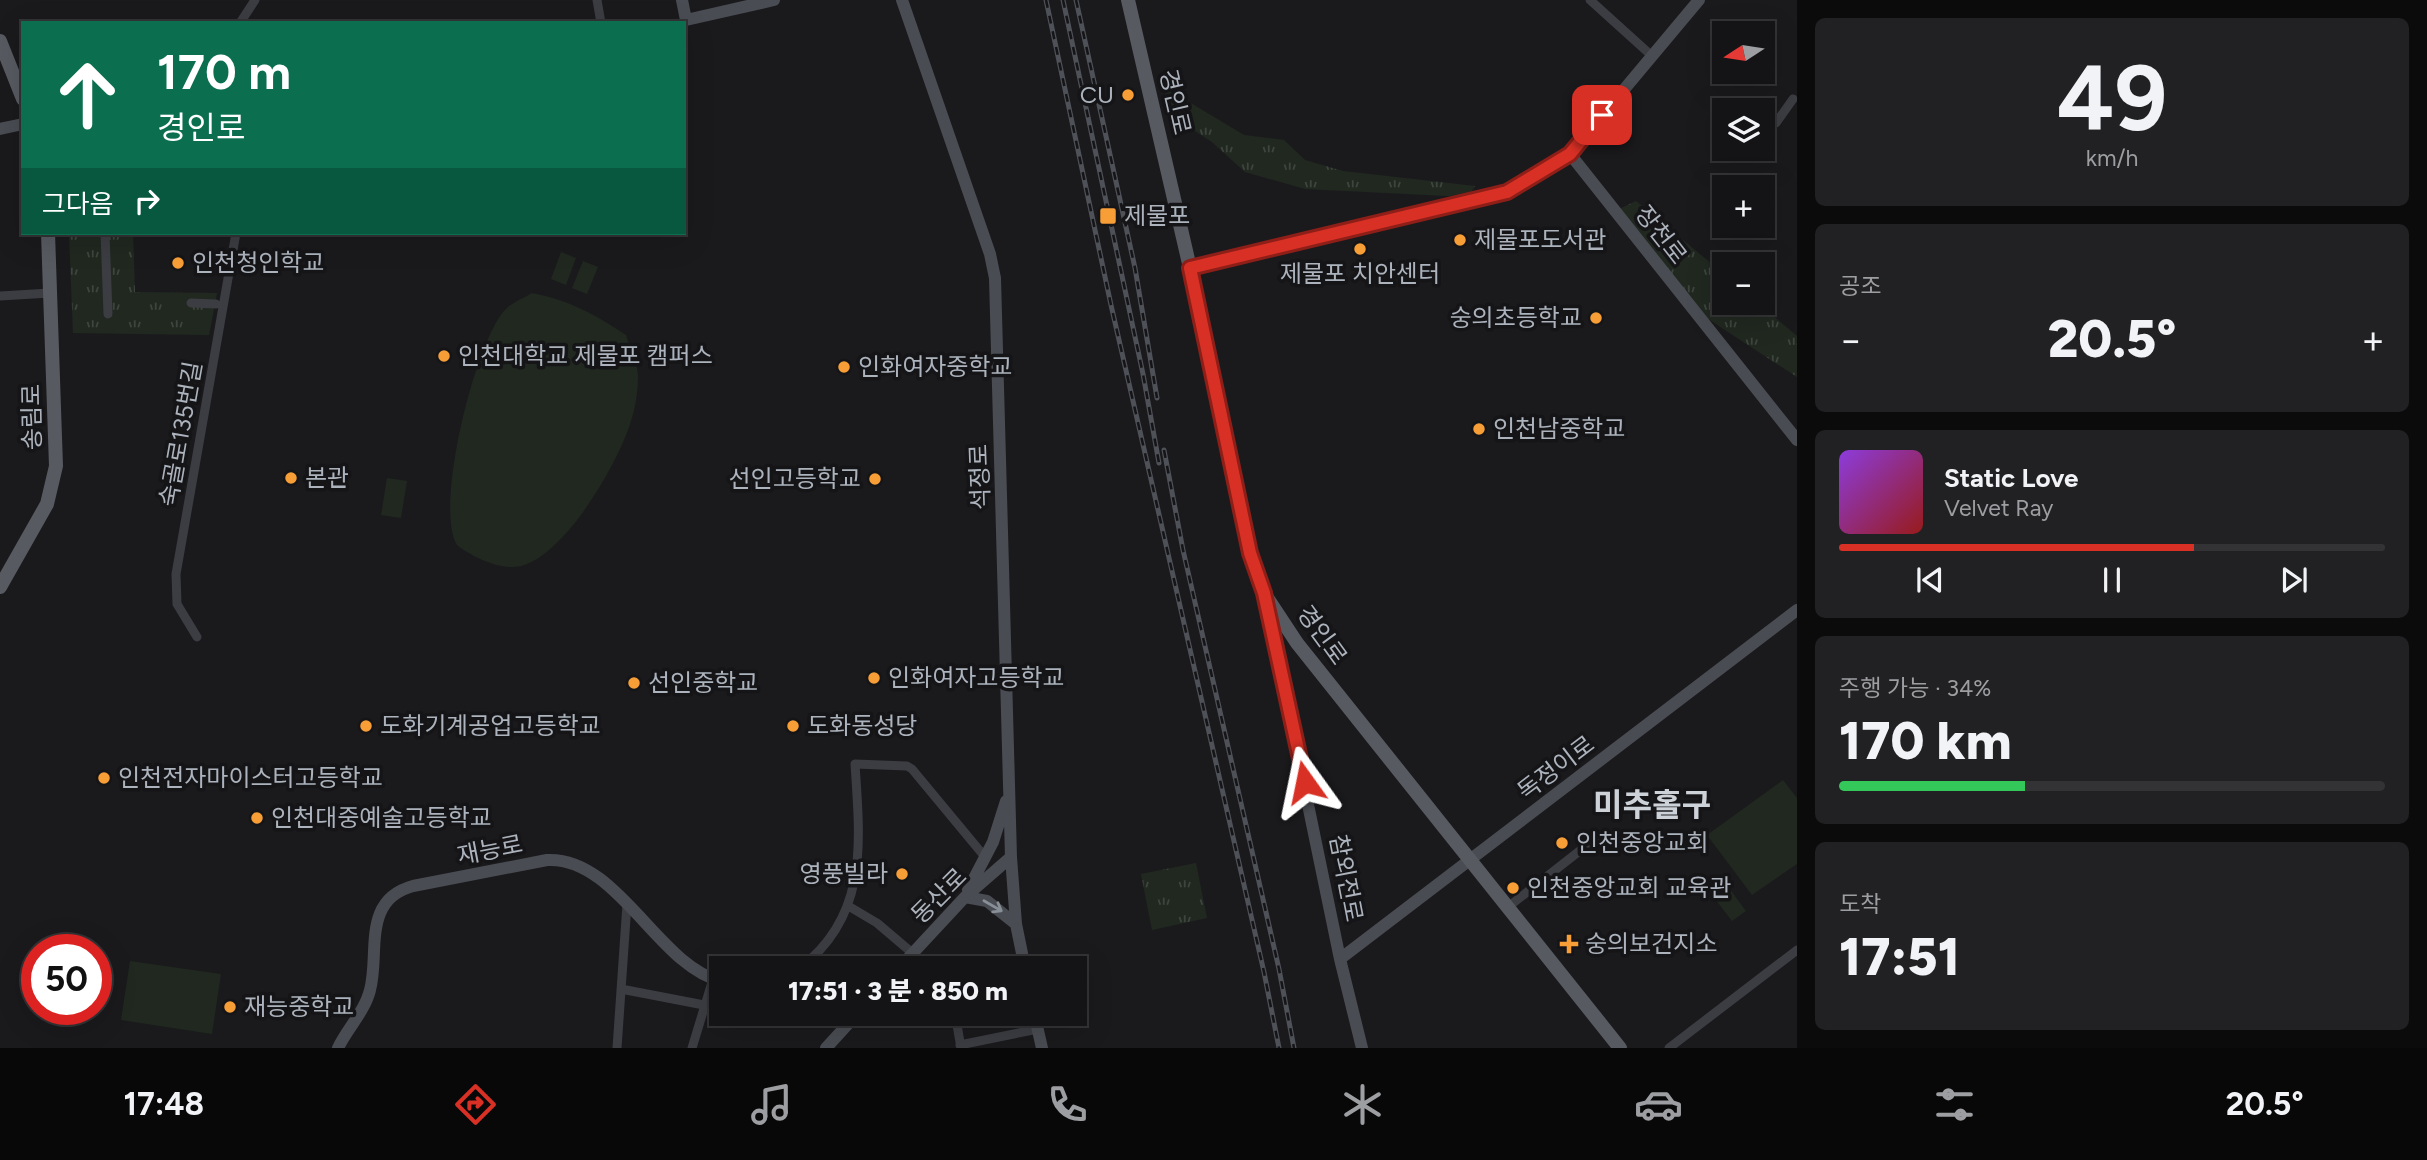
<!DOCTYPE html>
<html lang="ko">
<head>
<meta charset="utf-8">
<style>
	body { margin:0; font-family:Figtree,"Noto Sans KR",sans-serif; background:#212123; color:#f1f3f6; height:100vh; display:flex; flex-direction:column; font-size:26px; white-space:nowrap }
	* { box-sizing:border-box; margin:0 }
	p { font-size:23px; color:#9d9ea1 }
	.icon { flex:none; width:38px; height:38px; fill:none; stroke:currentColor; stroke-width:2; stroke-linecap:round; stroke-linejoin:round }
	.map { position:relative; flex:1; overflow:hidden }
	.side { display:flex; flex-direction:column; gap:18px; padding:18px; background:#0b0b0c; width:630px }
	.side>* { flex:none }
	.hud { position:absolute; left:21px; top:21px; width:665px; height:214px; border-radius:0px; box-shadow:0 7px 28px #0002,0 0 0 2px #333335; background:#0b6e4f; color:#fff; overflow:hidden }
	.needle { width:46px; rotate:258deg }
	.fabs { position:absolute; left:1712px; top:21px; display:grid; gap:14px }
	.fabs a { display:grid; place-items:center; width:63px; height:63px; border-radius:0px; background:#141416; box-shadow:0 7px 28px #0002,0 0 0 2px #333335; font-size:35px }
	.speed { position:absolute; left:21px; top:934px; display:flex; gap:14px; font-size:35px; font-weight:700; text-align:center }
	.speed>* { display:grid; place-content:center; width:91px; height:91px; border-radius:50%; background:#141416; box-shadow:0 7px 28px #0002,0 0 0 2px #333335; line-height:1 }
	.speed .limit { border:10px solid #d22; background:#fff; color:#111 }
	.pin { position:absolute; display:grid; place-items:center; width:60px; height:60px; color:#fff; margin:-30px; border-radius:14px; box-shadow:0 4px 10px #0006 }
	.me { position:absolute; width:77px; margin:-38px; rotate:348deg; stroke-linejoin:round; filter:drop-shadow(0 0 5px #0008) }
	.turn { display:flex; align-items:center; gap:24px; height:147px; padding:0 21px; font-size:32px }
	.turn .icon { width:91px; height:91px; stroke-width:2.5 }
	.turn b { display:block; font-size:49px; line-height:60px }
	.then { display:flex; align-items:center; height:66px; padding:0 21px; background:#0003; gap:14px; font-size:26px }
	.big { font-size:52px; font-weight:800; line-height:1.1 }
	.side .card { flex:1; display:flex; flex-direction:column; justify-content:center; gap:10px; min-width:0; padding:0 24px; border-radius:10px; background:#212123 }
	.side .dial { align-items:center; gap:0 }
	.dial b { font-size:91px; line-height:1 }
	.song { display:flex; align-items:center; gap:21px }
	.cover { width:84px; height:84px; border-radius:10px; background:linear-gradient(135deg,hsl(270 70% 55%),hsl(0 70% 35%)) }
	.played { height:7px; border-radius:4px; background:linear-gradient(90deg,#d93025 65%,#333335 65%) }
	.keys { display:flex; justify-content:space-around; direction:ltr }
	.heat { display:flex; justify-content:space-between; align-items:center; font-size:38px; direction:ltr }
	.charge { height:10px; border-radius:5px; background:linear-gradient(90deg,#34c759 34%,#333335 0) }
	.trip { position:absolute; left:709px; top:956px; width:378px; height:70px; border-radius:0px; background:#141416; box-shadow:0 7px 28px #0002,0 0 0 2px #333335; font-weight:800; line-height:70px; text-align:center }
	.tab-bar { display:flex; height:112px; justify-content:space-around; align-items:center; background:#080809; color:#9d9ea1 }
	.tab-bar .icon { width:49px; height:49px }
	.tab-bar .active { color:#d93025 }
	.tab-bar b { font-size:32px; color:#f1f3f6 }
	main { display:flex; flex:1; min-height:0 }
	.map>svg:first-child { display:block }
	.park { fill:url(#park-tufts) }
	.garden { fill:#202820 }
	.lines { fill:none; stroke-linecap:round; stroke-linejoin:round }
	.street { stroke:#3b3d42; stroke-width:9 }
	.secondary { stroke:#494c52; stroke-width:12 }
	.primary { stroke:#575a61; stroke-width:14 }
	.rail-casing { stroke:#4e5157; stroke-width:5 }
	.rail { stroke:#151518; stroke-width:2.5; stroke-dasharray:8; stroke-linecap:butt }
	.oneway { stroke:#898f97 }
	.route-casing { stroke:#8d1f18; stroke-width:18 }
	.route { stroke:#d93025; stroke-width:12 }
	.poi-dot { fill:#f79e37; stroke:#151518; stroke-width:2.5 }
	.labels { text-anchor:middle; stroke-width:7; stroke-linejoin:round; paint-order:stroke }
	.poi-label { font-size:24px; fill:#acb3bc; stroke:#151518; text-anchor:start }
	.street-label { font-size:24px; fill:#acb3bc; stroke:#151518 }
	.district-label { font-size:32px; font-weight:bold; fill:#cdd2d8; stroke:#151518 }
</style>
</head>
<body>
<main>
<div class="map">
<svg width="1797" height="1048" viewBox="0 0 1797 1048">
	<defs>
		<pattern id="park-tufts" width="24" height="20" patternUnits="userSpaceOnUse" patternTransform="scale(1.75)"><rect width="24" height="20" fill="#202820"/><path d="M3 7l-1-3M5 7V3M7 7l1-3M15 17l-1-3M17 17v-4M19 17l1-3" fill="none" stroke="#3e453e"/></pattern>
	</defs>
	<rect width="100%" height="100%" fill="#1a1a1d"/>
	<path class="park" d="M1164 87 1244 135 1284 140 1305 160 1343 171 1475 186 1468 197 1305 189 1245 172 1212 142 1169 114Z
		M1636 201 1724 274V303H1758L1797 336V377L1693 309 1615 211Z
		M69 233H133L135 292 217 293 209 335 73 333Z
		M1196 863 1207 918 1152 930 1141 874Z"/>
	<path class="garden" d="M561 252 576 258 566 285 551 279Z
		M583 261 598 267 587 294 572 288Z
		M532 293C569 300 596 315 626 335 630 348 638 364 638 377 638 391 635 411 630 424 617 465 565 555 521 566 501 571 472 557 457 545 434 509 475 341 505 310 511 303 524 298 532 293Z
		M387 478 407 481 401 518 381 515Z
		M1783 780 1797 798V864L1752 895 1707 835Z
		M1726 884 1746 911 1732 921 1712 895Z
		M130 961 221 974 212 1034 121 1020Z"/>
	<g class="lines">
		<path class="street" d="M597 0 601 23
			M1590 0 1652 56
			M240 23 255 0
			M1776 123 1793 99
			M105 233 108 314
			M0 296 50 293
			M191 303 216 304
			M197 637 177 604 176 574 236 233
			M850 907 877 923 930 968
			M1508 907 1596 838
			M800 968C869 916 860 841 855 764L907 766 912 769 985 857
			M621 989 704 1005
			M955 1013 961 1048
			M960 1045 1038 1029
			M617 1048 627 904
			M692 1048 713 979
			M1669 1048 1797 950"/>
		<path class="secondary" d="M682 0 686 20 774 0
			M902 0 990 254 995 278 1011 857 1016 924 1025 968
			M0 129 23 124
			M1570 154 1797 440
			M1190 268 1507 192 1570 154 1699 0
			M1265 597 1340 959 1362 1048
			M968 890 993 842 1006 801
			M965 897 987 901 1016 924
			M1340 959 1797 610
			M899 968 965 897 1011 857
			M834 1013 846 1026
			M1034 1013 1042 1048
			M338 1048C347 1029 365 1011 370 990 380 954 361 900 413 886L547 860C617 856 659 967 721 981
			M826 1048 858 1013"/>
		<path class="primary" d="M1128 0 1190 268 1250 553 1264 593 1297 643 1620 1048
			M0 41 23 99
			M0 587 47 504 56 466 48 233"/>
		<defs>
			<path id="rail" d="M1046 0 1111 305 1264 972 1279 1048
				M1063 0 1143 374 1159 463
				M1076 0 1135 268 1157 398
				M1164 450 1183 550 1279 969 1294 1048"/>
		</defs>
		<use href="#rail" class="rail-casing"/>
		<use href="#rail" class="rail"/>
	</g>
	<defs><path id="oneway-shaft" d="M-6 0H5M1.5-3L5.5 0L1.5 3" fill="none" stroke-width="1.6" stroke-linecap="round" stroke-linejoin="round" transform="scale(1.75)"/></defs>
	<use class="oneway" href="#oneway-shaft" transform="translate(993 906) rotate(30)"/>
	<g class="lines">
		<defs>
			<path id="route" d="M1305 782 1264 593 1250 553 1190 268 1507 192 1570 154 1602 115"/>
		</defs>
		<use href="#route" class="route-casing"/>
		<use href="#route" class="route"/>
	</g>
	<g class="poi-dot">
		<circle cx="1128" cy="95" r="7"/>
		<rect x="1099" y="207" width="18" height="18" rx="3.5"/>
		<circle cx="1460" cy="240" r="7"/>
		<circle cx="1360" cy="249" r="7"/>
		<circle cx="178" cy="263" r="7"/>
		<circle cx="1596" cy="318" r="7"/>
		<circle cx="444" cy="356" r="7"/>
		<circle cx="844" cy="367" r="7"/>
		<circle cx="1479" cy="429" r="7"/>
		<circle cx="291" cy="478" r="7"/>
		<circle cx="875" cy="479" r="7"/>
		<circle cx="874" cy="678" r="7"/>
		<circle cx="634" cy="683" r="7"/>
		<circle cx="366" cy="726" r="7"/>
		<circle cx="793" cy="726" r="7"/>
		<circle cx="104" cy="778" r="7"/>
		<circle cx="257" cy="818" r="7"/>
		<circle cx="1562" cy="843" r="7"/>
		<circle cx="902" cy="874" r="7"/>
		<circle cx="1513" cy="888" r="7"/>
		<path d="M1565.5 933.5h7v7h7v7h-7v7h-7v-7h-7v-7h7z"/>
		<circle cx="230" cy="1007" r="7"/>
	</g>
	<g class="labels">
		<g class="poi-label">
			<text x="1114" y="103" text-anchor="end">CU</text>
			<text x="1124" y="224">제물포</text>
			<text x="1474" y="248">제물포도서관</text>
			<text x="192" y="271">인천청인학교</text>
			<text x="1360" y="282" text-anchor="middle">제물포 치안센터</text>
			<text x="1582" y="326" text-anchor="end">숭의초등학교</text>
			<text x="458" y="364">인천대학교 제물포 캠퍼스</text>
			<text x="858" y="375">인화여자중학교</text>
			<text x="1493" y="437">인천남중학교</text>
			<text x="305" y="486">본관</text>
			<text x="861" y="487" text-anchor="end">선인고등학교</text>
			<text x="888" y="686">인화여자고등학교</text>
			<text x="648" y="691">선인중학교</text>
			<text x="380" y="734">도화기계공업고등학교</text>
			<text x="807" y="734">도화동성당</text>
			<text x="118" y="786">인천전자마이스터고등학교</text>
			<text x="271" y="826">인천대중예술고등학교</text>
			<text x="1576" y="851">인천중앙교회</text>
			<text x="888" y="882" text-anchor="end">영풍빌라</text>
			<text x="1527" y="896">인천중앙교회 교육관</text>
			<text x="1585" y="952">숭의보건지소</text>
			<text x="244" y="1015">재능중학교</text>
		</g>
		<g class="street-label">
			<text transform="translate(1175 102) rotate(77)" y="8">경인로</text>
			<text transform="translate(1661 235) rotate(52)" y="8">장천로</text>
			<text transform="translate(32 417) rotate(-91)" y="8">송림로</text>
			<text transform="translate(181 434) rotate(-80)" y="8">숙골로135번길</text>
			<text transform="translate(980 477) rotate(-92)" y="8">석정로</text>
			<text transform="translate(1322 635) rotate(54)" y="8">경인로</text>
			<text transform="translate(1556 768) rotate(-37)" y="8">독정이로</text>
			<text transform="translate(490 850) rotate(-11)" y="8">재능로</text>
			<text transform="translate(1346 878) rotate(79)" y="8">참외전로</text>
			<text transform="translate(939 896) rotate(-45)" y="8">동산로</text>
		</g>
		<g class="district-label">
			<text x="1652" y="816">미추홀구</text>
		</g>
	</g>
</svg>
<div class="fabs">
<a><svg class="needle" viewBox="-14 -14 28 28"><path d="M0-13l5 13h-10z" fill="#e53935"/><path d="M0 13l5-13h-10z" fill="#9d9ea1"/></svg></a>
<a><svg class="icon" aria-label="layers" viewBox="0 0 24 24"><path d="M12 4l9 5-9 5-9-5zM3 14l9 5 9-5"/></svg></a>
<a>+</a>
<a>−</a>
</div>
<div class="speed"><div class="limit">50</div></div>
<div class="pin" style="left:1602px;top:115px;background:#d93025"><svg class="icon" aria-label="arrive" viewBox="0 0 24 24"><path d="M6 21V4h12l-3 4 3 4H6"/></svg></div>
<svg class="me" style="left:1305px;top:782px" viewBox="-20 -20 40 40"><path d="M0-17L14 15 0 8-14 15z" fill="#d93025" stroke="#fff" stroke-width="4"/></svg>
<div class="trip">17:51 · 3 분 · 850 m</div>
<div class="hud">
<div class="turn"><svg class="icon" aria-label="ahead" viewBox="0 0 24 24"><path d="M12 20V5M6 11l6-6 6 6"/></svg><div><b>170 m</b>경인로</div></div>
<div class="then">그다음<svg class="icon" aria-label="right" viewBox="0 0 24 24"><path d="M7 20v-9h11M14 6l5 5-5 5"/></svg></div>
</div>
</div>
<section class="side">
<div class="card dial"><b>49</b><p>km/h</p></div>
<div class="card"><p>공조</p>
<div class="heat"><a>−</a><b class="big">20.5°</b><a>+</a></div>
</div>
<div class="card">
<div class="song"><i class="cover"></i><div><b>Static Love</b><p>Velvet Ray</p></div></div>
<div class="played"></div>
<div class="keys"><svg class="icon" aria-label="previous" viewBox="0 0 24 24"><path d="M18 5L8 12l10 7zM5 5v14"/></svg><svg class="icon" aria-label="pause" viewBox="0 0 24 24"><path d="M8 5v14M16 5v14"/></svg><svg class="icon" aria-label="next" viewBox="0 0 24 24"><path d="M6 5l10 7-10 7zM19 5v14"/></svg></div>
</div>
<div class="card"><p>주행 가능 · 34%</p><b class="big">170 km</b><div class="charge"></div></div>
<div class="card"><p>도착</p><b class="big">17:51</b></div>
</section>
</main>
<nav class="tab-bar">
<b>17:48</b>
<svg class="icon active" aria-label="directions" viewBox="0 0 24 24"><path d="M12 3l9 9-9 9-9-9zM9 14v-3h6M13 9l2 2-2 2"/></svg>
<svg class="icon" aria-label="music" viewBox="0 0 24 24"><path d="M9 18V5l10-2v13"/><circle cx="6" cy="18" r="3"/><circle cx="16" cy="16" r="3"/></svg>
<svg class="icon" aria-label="phone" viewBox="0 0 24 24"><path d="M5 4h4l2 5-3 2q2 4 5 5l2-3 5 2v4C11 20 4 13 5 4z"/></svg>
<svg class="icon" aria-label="climate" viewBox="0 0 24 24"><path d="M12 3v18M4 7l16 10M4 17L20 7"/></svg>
<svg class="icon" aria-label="car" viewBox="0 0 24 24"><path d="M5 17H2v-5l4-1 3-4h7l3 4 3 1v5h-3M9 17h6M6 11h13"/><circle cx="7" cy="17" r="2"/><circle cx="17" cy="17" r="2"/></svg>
<svg class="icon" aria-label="filters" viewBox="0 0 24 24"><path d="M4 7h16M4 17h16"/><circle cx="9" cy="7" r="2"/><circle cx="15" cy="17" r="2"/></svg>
<b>20.5°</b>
</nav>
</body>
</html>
